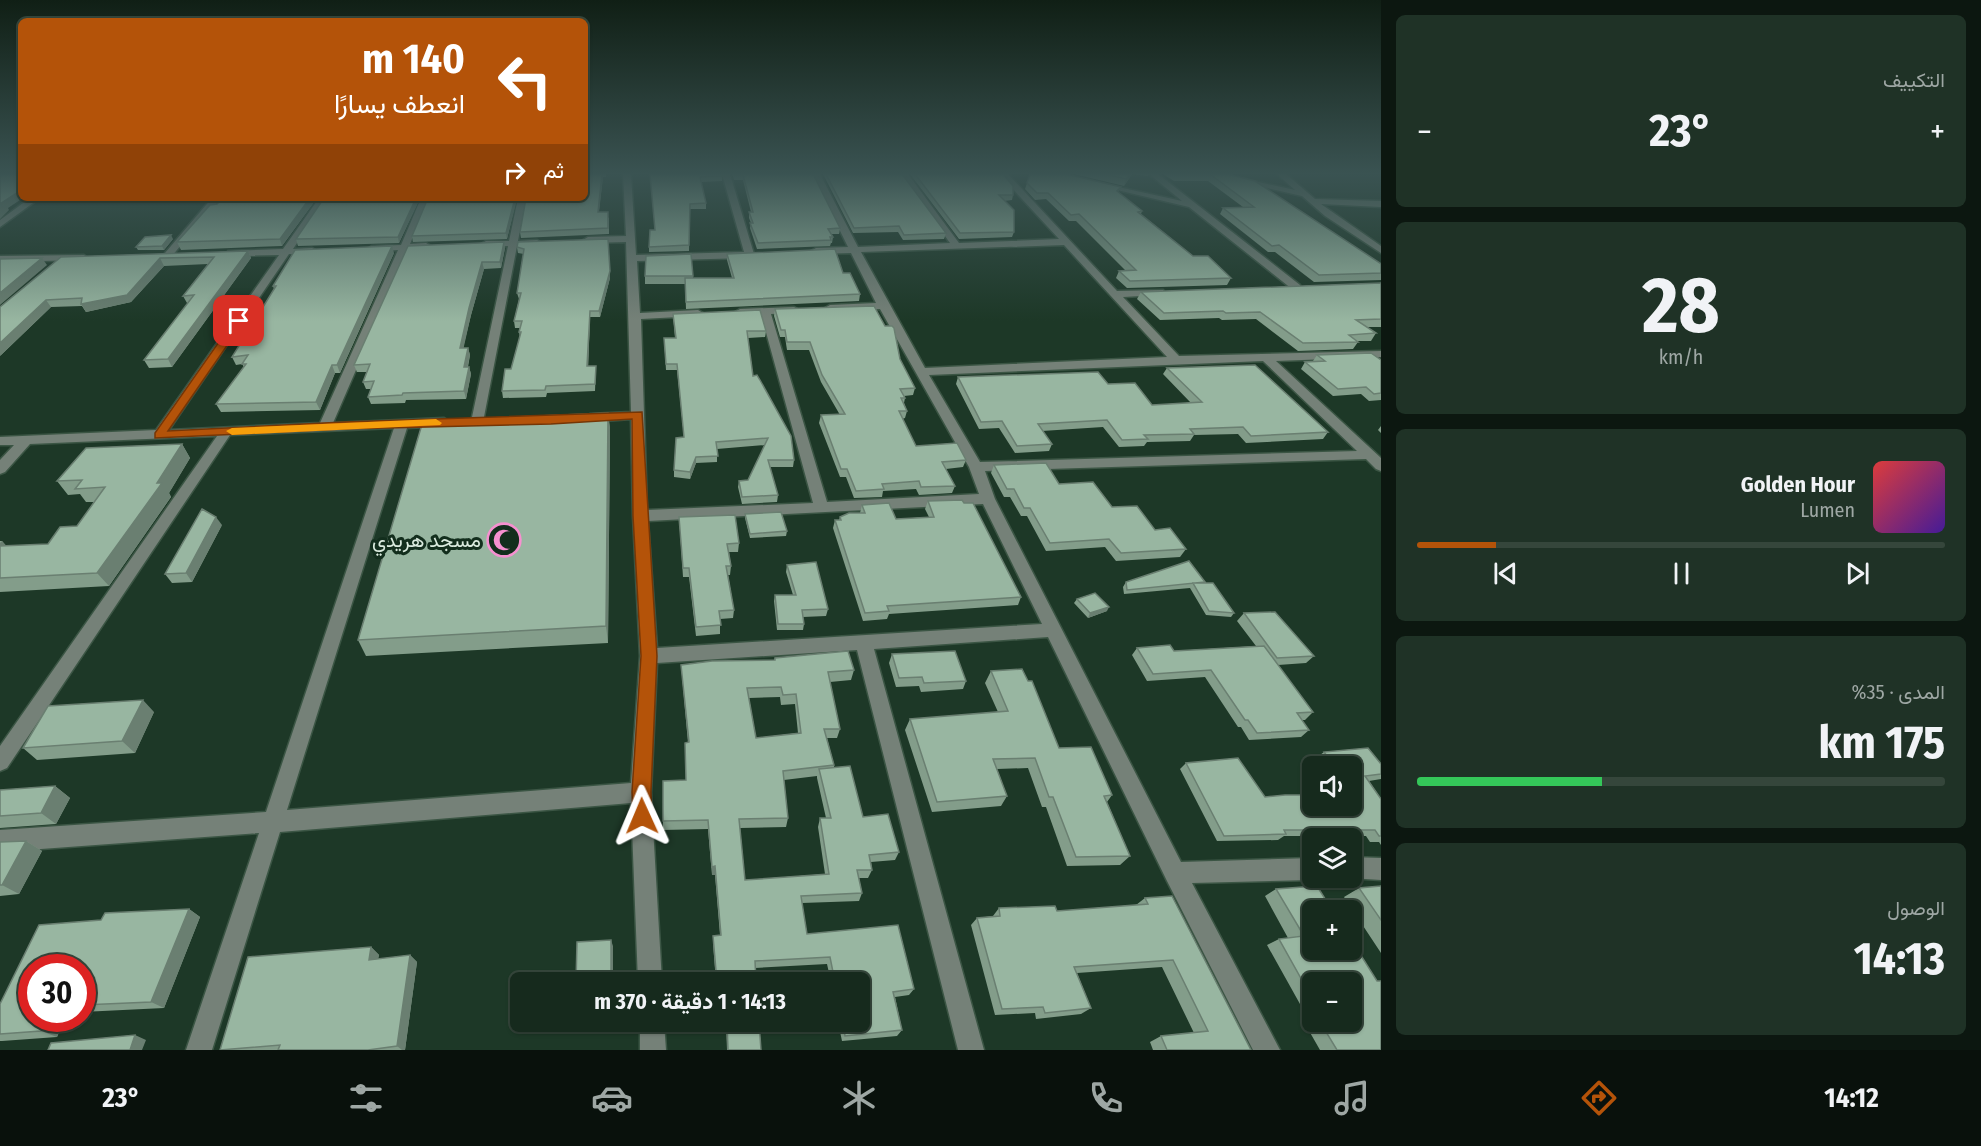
<!DOCTYPE html>
<html lang="ar">
<head>
<meta charset="utf-8">
<style>
	body { margin:0; font-family:"Fira Sans Condensed",Vazirmatn,sans-serif; background:#1f3226; color:#f1f3f6; direction:rtl; height:100vh; display:flex; flex-direction:column; font-size:22px; white-space:nowrap }
	* { box-sizing:border-box; margin:0 }
	p { font-size:20px; color:#9ea7a4 }
	.icon { flex:none; width:33px; height:33px; fill:none; stroke:currentColor; stroke-width:2; stroke-linecap:round; stroke-linejoin:round }
	.map { position:relative; flex:1; overflow:hidden; direction:ltr }
	.drawer { display:flex; flex-direction:column; gap:15px; padding:15px; background:#0c1710; width:600px }
	.drawer>* { flex:none }
	.top-card { position:absolute; left:18px; top:18px; width:570px; height:183px; border-radius:9px; box-shadow:0 2px 4px #0004,0 0 0 2px #35463b; direction:rtl; background:#b45309; color:#fff; overflow:hidden }
	.controls { position:absolute; left:1302px; top:756px; display:grid; gap:12px }
	.controls a { display:grid; place-items:center; width:60px; height:60px; border-radius:9px; background:#162a1d; box-shadow:0 2px 4px #0004,0 0 0 2px #35463b; font-size:30px }
	.speed { position:absolute; left:18px; top:954px; display:flex; gap:12px; font-size:30px; font-weight:700; text-align:center }
	.speed>* { display:grid; place-content:center; width:78px; height:78px; border-radius:50%; background:#162a1d; box-shadow:0 2px 4px #0004,0 0 0 2px #35463b; line-height:1 }
	.speed .limit { border:9px solid #d22; background:#fff; color:#111 }
	.pin { position:absolute; display:grid; place-items:center; width:51px; height:51px; color:#fff; margin:-26px; border-radius:12px; box-shadow:0 3px 9px #0006 }
	.me { position:absolute; width:66px; margin:-33px; rotate:359deg; stroke-linejoin:round; filter:drop-shadow(0 0 4px #0008) }
	.turn { display:flex; align-items:center; gap:21px; height:126px; padding:0 24px; font-size:27px }
	.turn .icon { width:78px; height:78px; stroke-width:2.5 }
	.turn b { display:block; font-size:42px; line-height:51px }
	.then { display:flex; align-items:center; height:57px; padding:0 24px; background:#0003; gap:12px; font-size:22px }
	.big { font-size:45px; font-weight:700; line-height:1.1 }
	.drawer .card { flex:1; display:flex; flex-direction:column; justify-content:center; gap:9px; min-width:0; padding:0 21px; border-radius:9px; background:#1f3226 }
	.drawer .dial { align-items:center; gap:0 }
	.dial b { font-size:78px; line-height:1 }
	.song { display:flex; align-items:center; gap:18px }
	.cover { width:72px; height:72px; border-radius:9px; background:linear-gradient(135deg,hsl(0 70% 55%),hsl(260 70% 35%)) }
	.played { height:6px; border-radius:3px; background:linear-gradient(90deg,#b45309 15%,#35463b 15%) }
	.keys { display:flex; justify-content:space-around; direction:ltr }
	.heat { display:flex; justify-content:space-between; align-items:center; font-size:33px; direction:ltr }
	.charge { height:9px; border-radius:4px; background:linear-gradient(90deg,#34c759 35%,#35463b 0) }
	.trip { position:absolute; left:510px; top:972px; width:360px; height:60px; border-radius:9px; background:#162a1d; box-shadow:0 2px 4px #0004,0 0 0 2px #35463b; font-weight:700; line-height:60px; text-align:center; direction:rtl }
	.tab-bar { display:flex; height:96px; justify-content:space-around; align-items:center; background:#09110c; color:#9ea7a4 }
	.tab-bar .icon { width:42px; height:42px }
	.tab-bar .selected { color:#b45309 }
	.tab-bar b { font-size:27px; color:#f1f3f6 }
	main { display:flex; flex:1; min-height:0 }
	.map>svg:first-child { display:block }
	.lines { fill:none; stroke-linecap:round; stroke-linejoin:round }
	.minor-casing { stroke:#3b5544; stroke-width:3 }
	.minor { fill:#758178; fill-rule:evenodd }
	.wall { fill:#839d8a; fill-rule:evenodd }
	.shaded-wall { fill:#6a7f71 }
	.building { fill:#98b6a1; stroke:#6a7f71; stroke-width:1.5; fill-rule:evenodd }
	.route { fill:#b45309; stroke:#753606; stroke-width:1.5 }
	.slow { fill:#f59e0b }
	.labels { text-anchor:middle; stroke-width:6; stroke-linejoin:round; paint-order:stroke }
	.poi-label { font-size:20px; fill:#dbebdf; stroke:#132e1d; text-anchor:end }
</style>
</head>
<body>
<main>
<section class="drawer">
<div class="card"><p>التكييف</p>
<div class="heat"><a>−</a><b class="big">23°</b><a>+</a></div>
</div>
<div class="card dial"><b>28</b><p>km/h</p></div>
<div class="card">
<div class="song"><i class="cover"></i><div><b>Golden Hour</b><p>Lumen</p></div></div>
<div class="played"></div>
<div class="keys"><svg class="icon" aria-label="previous" viewBox="0 0 24 24"><path d="M18 5L8 12l10 7zM5 5v14"/></svg><svg class="icon" aria-label="pause" viewBox="0 0 24 24"><path d="M8 5v14M16 5v14"/></svg><svg class="icon" aria-label="next" viewBox="0 0 24 24"><path d="M6 5l10 7-10 7zM19 5v14"/></svg></div>
</div>
<div class="card"><p>المدى · 35%</p><b class="big">175 km</b><div class="charge"></div></div>
<div class="card"><p>الوصول</p><b class="big">14:13</b></div>
</section>
<div class="map">
<svg width="1381" height="1050" viewBox="0 0 1381 1050">
	<rect width="100%" height="100%" fill="#1d3827"/>
	<g class="lines">
		<defs>
			<path id="minor" d="M623 174H631L636 255 744 252 722 174H730L754 254 747 258 637 261 640 313 698 310 703 313 698 316 641 319 647 510 813 503 761 314H736L735 312 740 309 794 307 799 310 794 313 771 314 827 502 979 494 969 467 880 309 830 311 825 308 830 305 876 303 851 253 816 254 811 251 816 248 848 247 812 174H820L858 247 950 243 900 174H908L959 243 1059 239 999 174H1008L1117 291 1163 290 1164 292 1159 295 1123 297 1179 356 1381 351V357L1276 361 1381 458V471L1376 469 1366 459 985 471 995 499 1181 862 1312 858V878H1318L1312 880 1192 883 1280 1050H1253L1167 881 1048 637 874 649 984 1050H958L857 650 657 663 651 792 662 982H638L631 803 280 832 212 1050H186L259 833 0 852V830L266 812 394 428 230 435 7 768 0 771V746L217 436 30 444 5 472 0 474V460L14 445H0V437L156 430 279 255 231 256 228 255V251L283 249 319 198H327L293 249 312 248 317 251 312 254H289L169 430 320 423 398 250 372 252 367 249 372 246 401 245 421 198H429L410 244 426 243 431 246 426 249 408 250 333 423 444 418 450 422 444 426 407 428 287 810 631 783 640 656 633 516 631 419 590 422 584 418 590 414 631 412 626 242 588 243 583 240 588 237 626 236ZM1064 245 1167 357 925 368 861 252ZM1263 361 1357 451 980 462 929 375ZM983 504 1042 624 657 648 648 521Z
				M1149 174H1158L1300 285V289H1292L1189 207 1096 185 1100 183 1182 201Z
				M1206 174H1222L1295 190 1277 174H1286L1315 199 1381 201V207L1321 204 1381 246V253L1325 216 1302 196Z
				M30 198H40L0 227V220Z
				M212 198H221L171 257H165V253Z
				M518 198H526L518 241 537 240 542 243 537 246H517L483 422 477 426 471 422 508 246 486 247 481 244 486 241H509Z
				M84 255 86 257 81 260 0 262V256Z
				M1352 857 1381 858V880L1349 878H1352Z
				M640 1022H664L666 1050H640Z"/>
		</defs>
		<use href="#minor" class="minor-casing"/>
		<use href="#minor" class="minor"/>
	</g>
	<path class="wall" d="M585 174H606V177H603L599 212 609 218V234L521 238 520 232Z
		M650 174 722 176V181L701 182 706 203V209H690L689 251 649 252V247L655 230Z
		M732 174H813L840 228 839 234H831L833 237 832 243H831L830 246 757 249 750 228 751 223 749 218V212H751L743 180H734Z
		M823 174H902L946 233 944 239 903 240 898 232 853 233Z
		M910 174H1003L1013 195 1012 200 1004 201 1014 232 1012 237 959 239Z
		M1030 174 1121 187 1118 192 1142 211 1141 214 1193 256 1231 278 1227 285 1127 288 1116 278 1119 271H1126L1076 221H1069L1046 199 1035 200 1025 189Z
		M1074 174H1149L1148 176 1132 174 1124 186Z
		M1163 174H1228L1381 264V280L1314 282 1275 252H1268L1220 214 1223 208 1243 207 1208 181H1174Z
		M317 198 282 246 181 250 177 242 217 204Z
		M420 198 399 243 298 246 296 239Z
		M517 198 507 239 413 242 412 236Z
		M173 239 164 250H138L136 247Z
		M504 242 505 248 501 268 484 269 471 315 463 348H468L470 355 468 367H469L471 374 466 399 406 400 405 403 371 404 368 397 371 389H366L363 382 367 372H357L354 365Z
		M518 242 610 278 600 317H590L588 366H596L595 391 547 393 546 397 503 398 502 391 511 369 520 337 519 332 520 328H515L514 321 519 299 517 293 524 254 518 253 517 247Z
		M248 251 251 258 172 367 149 368 144 360 188 303H187L183 296 208 264 164 266 131 302 86 312 82 306 51 307 0 356 61 257Z
		M394 253 340 373H335L320 410 221 412 216 404 244 367 242 364 236 365 232 357 274 289 273 286Z
		M691 254 693 278H732L727 260V254L843 273 860 294 859 301 686 309 685 284H645V276Z
		M1381 283V327H1366L1376 333 1371 341H1357L1358 342 1353 349 1298 351 1256 319 1222 320 1219 318 1160 320 1137 299 1141 292Z
		M775 309 900 359 915 388 913 395 904 396 905 398 904 403 907 411 905 418 902 419 916 446 966 460 963 467 946 469 955 486 952 493 919 495 916 489 883 491 882 497 854 498 846 477H840L819 423 821 415H840L821 382 809 350H787L785 337H780L774 316Z
		M673 314 766 331 765 337 748 338 753 376 794 460 793 467H770L778 495 777 502 742 504 738 487 739 481 748 480 765 445 717 449V462L696 463 690 479 674 477V470L684 437 677 370H666L664 338H675Z
		M1317 355 1381 360V400L1369 401 1361 394 1333 396 1301 369 1305 362 1313 361Z
		M1167 368 1328 432 1323 439 1246 443 1238 434 1194 435 1190 441 1147 442 1144 446 1119 447 1103 427 1042 431 1052 444 1049 451 1015 453 999 428 979 429 956 384 958 377 1108 384 1152 405 1191 403 1163 374Z
		M608 413 610 429 608 643 366 656 358 640Z
		M1381 426V433L1378 430Z
		M182 444 190 458 169 493 171 497 109 586 0 592V541H2L6 546 48 544 77 526 95 502H86L80 494 68 495 57 481Z
		M994 465 1059 484 1112 507 1155 530 1186 549 1180 557 1116 561 1105 547 1046 551 1027 516H1021L1010 497H1004L991 473Z
		M928 501 1021 597 1018 605 889 614 887 619 863 621 833 528 835 520H839L840 517 860 513 862 505 896 519 929 517 925 509Z
		M745 514 787 531 786 536 750 538 745 518Z
		M679 517 739 543 738 552H729L731 566 730 575H728L734 610 733 618 720 619V634L696 636 689 577H683Z
		M222 525 192 582 172 583 165 574Z
		M787 565 828 609 826 616 803 617 804 624 803 630H777L774 601 775 595H793L786 572Z
		M1126 582 1204 583 1234 613 1231 617 1206 615 1190 588 1124 594 1123 587Z
		M1077 599 1107 611 1088 618 1074 603Z
		M1244 613 1314 656 1306 663 1278 665 1313 712 1305 720H1301L1309 730 1301 737 1249 740 1241 727H1238L1205 677 1147 681 1132 655 1137 648 1174 651 1256 646 1237 621Z
		M892 654 966 681 963 689 921 692 919 686 896 687 889 663Z
		M775 658 854 670 851 680 830 682 840 729 837 738H827L834 765V767L863 817 899 852 895 860 871 862 872 870 868 878H859L862 893 859 901 802 903 807 934 914 989 909 995 895 997 902 1030 897 1036 842 1041 838 1022H860V982H831L827 964 755 968 756 982H716L713 943V936L720 935 715 875H712L708 829 663 830V821L686 780 688 743 681 665 774 660ZM780 697 781 705 795 704 798 733 756 738 749 698ZM817 776V778L826 818H820L818 827 825 874 745 880 740 828 786 827 788 818 784 780Z
		M991 671 1059 748 1112 795 1107 802 1130 856 1120 865 1067 866 1046 807H1042L1028 768 997 769 1007 796 1001 806 932 812 905 730 910 719 998 712 985 683Z
		M154 712 135 753 37 760 23 748Z
		M1324 752 1381 764V779L1369 781 1381 799V845L1379 842H1370L1366 836H1284L1278 840 1217 841 1180 769 1186 763 1265 797 1352 806V766H1322L1316 758Z
		M55 786 70 798 56 824 0 828V790Z
		M26 841 42 851 19 894 0 896V842Z
		M1381 886V953L1344 897 1359 888Z
		M1276 889 1377 981 1381 1050H1320L1300 1015 1305 1013 1267 945 1279 939 1288 938 1265 896ZM1312 982 1352 1022H1312Z
		M1145 898 1251 1050H1153L1150 1042 1161 1036 1194 1033 1162 967 1077 973 1091 1008 1081 1014 1036 1019 1035 1013 995 1015 971 925 977 918 993 916 999 908 1057 911 1136 905Z
		M189 909 200 917 164 1008 82 1012V968L32 1018H65L57 1037 2 1041H0V1004L101 920Z
		M371 947 379 955 378 959 410 955 417 962 405 1050H220Z
		M726 1022H759L761 1050H727Z"/>
	<path class="shaded-wall" d="M602 174 603 177 598 218V212Z
		M1130 174H1132L1124 186 1126 179Z
		M21 190V198H23L8 208 9 210 0 219V204Z
		M310 198H317L282 246 280 239Z
		M416 198H420L399 243 398 237Z
		M515 198H517L507 239 506 233Z
		M171 235 173 239 164 250 162 246Z
		M608 239 610 278 600 317 599 311Z
		M504 242 505 248 501 268 500 262Z
		M392 246 394 253 340 373 337 365Z
		M248 251 251 258 172 367 168 359Z
		M42 258 47 265 0 305V293Z
		M160 258 164 266 131 302 86 312 81 304Z
		M482 262 484 269 471 315 462 355 460 348 469 308Z
		M46 300 51 307 0 356V343Z
		M590 311V317L588 373 587 366Z
		M468 348 470 355 466 374 464 367Z
		M332 365 335 373 320 410 316 402Z
		M469 367 471 374 466 399 464 391Z
		M608 413 610 429 608 643 606 626Z
		M182 444 190 458 169 493 171 497 109 586 97 573Z
		M696 457V463L690 479V472Z
		M216 517 222 525 192 582 186 573Z
		M2 541 14 554 0 549V543Z
		M1109 607 1107 611 1088 618 1090 613Z
		M143 700 154 712 135 753 122 741Z
		M55 786 70 798 56 824 41 813Z
		M26 841 42 851 19 894 2 885Z
		M715 866V875H712V867Z
		M189 909 200 917 164 1008 151 1002Z
		M611 940 613 946V982H611Z
		M371 947 379 955 376 967 369 960Z
		M410 955 417 962 405 1050H402L397 1046Z
		M46 1018H65L57 1037 41 1031Z
		M135 1035 146 1040 142 1050H130Z"/>
	<path class="building" d="M0 174H21V190L0 204Z
		M585 174H602L598 212H608V228L520 232 526 198H585Z
		M650 174H721L722 176 700 177 706 203 690 204 689 245 649 247 650 230H655Z
		M734 174H813L840 228 828 229 833 237H830L831 240 758 243 750 223H753L749 212H753L743 175H734Z
		M826 174H902L946 233 904 235 899 226 854 228Z
		M915 174H1003L1013 186V195H999L1014 210V232L960 233Z
		M1030 174H1066L1121 187 1117 191 1142 211 1138 212 1193 256H1208L1231 278 1130 281 1119 271 1136 270 1079 214 1071 215 1048 193H1037L1027 183Z
		M1103 174H1130L1126 179Z
		M1175 174H1228L1255 181 1380 263 1381 264V273L1319 275 1279 245 1272 246 1223 208 1254 207 1211 175H1176Z
		M223 198H310L280 239 177 242 210 205 217 204Z
		M324 198H416L398 237 296 239Z
		M428 198H515L506 233 412 236Z
		M171 235 162 246 136 247 145 237Z
		M608 239 610 271 599 311H590L587 366H596L595 384 546 386 545 390 502 391 505 369H511L521 332H519L522 321H514L521 293H517L524 249 517 247 518 242Z
		M504 242 500 262H482L469 308 460 348H468L464 367H469L464 391 403 393 402 395 368 397 374 381 363 382 370 364 354 365 408 246Z
		M392 246 337 365H332L316 402 216 404 246 364H242L248 355 232 357 276 286H273L295 250Z
		M835 249 843 273H850L860 294 686 302 685 278H734L727 254Z
		M248 251 168 359 144 360 194 295 183 296 214 257 160 258 127 295 81 304 82 298 46 300 0 343V307L61 257Z
		M691 254 693 276H645L646 256Z
		M42 258 0 293V259Z
		M1381 283V319L1356 320 1376 333 1349 335 1358 342 1303 343 1260 312 1226 313 1223 311 1164 313 1141 292Z
		M874 306 885 326H892L894 328 900 359 915 388 900 389 905 398H901L907 411H899L916 446 957 443 966 460 942 462 955 486 921 487 919 481 882 484 884 489 856 491 847 469H841L821 415 845 414 822 375 810 342H787L785 330H781L775 309Z
		M760 310 766 331H747L753 376 757 375 760 380 791 436 794 460H768L778 495 742 497 739 481 748 480 768 438 716 442 718 456 696 457 690 472 674 470 676 438 684 437 677 364H666L664 338H676L673 314Z
		M1371 353 1381 360V393L1374 394 1366 387 1338 389 1305 362 1325 361 1317 355Z
		M1255 365 1328 432 1251 436 1243 427 1190 429 1194 434 1144 435 1148 439 1122 440 1107 420 1038 424 1052 444 1017 446 1002 421 981 422 958 377 1098 372 1108 384 1135 383 1152 405 1202 402 1167 368Z
		M608 413 606 626 358 640 423 421Z
		M182 444 157 483H162L97 573 0 578V546L48 544 60 527 77 526 105 487 75 489 82 480 57 481 86 448Z
		M1046 463 1059 484 1093 482 1112 507 1137 506 1155 530 1170 528 1186 549 1121 553 1109 539 1050 543 1030 508H1024L1014 489H1007L994 465Z
		M962 500 964 503H973L1021 597 887 606 889 611 865 613 835 520H841L840 517 849 513H865L862 505 889 503 896 519 934 517 928 501Z
		M202 509 216 517 186 573 165 574Z
		M781 512 787 531 750 534 745 514Z
		M735 515 739 543 727 544 731 566H726L734 610 719 611 721 625 696 627 689 568H683L679 517Z
		M1189 561 1205 582 1127 590 1126 582Z
		M816 562 828 609 802 610 804 624H778L775 595H796L787 565Z
		M1193 583H1213L1234 613 1209 611Z
		M1095 593 1109 607 1090 613 1077 599Z
		M1275 612 1314 656 1277 658 1244 613Z
		M1170 645 1174 651 1264 646 1313 712 1297 713 1309 730 1257 733 1248 720H1245L1211 670 1153 674 1137 648Z
		M848 651 854 670 828 672 840 729H824L834 765 783 771 788 818 739 819 745 880 829 874 820 818H831L819 769 850 766 863 817 888 814 899 852 869 855 872 870H857L862 893 801 896 807 934 898 925 914 989 893 992 902 1030 845 1036 843 1022H860V982H835L830 957 755 961 756 982H717L713 936 721 935 715 866 712 867 708 820 663 821V781L686 780 685 743 689 742 681 665 712 661 775 660V658ZM781 687 783 695 796 694 801 733 756 738 747 688Z
		M955 651 966 681 924 683 922 677 899 678 892 654Z
		M1022 669 1028 681H1032L1059 748 1091 747 1112 795 1104 796 1130 856 1076 857 1053 797H1049L1035 758 993 759 1007 796 937 802 910 719 1008 711 991 671Z
		M143 700 122 741 23 748 48 706Z
		M1368 748 1381 764V774L1365 776 1381 799V836H1379L1375 830H1284L1286 834 1224 836 1186 763 1238 758 1265 797 1285 795H1312V806H1352V795H1357L1352 788V766H1335L1324 752Z
		M55 786 41 813 0 816V790Z
		M26 841 2 885H0V842Z
		M1317 886 1332 910H1312V950H1352V941L1377 981H1381V1050H1337L1320 1022H1352V982H1312V998L1279 939 1304 936 1276 889Z
		M1381 886V920L1359 888Z
		M1172 896 1251 1050H1167L1161 1036 1208 1031 1173 960 1074 967 1091 1008 1045 1013 1043 1007 1002 1009 977 918 1000 916 999 908 1055 906 1057 911 1148 904 1145 898Z
		M189 909 151 1002 82 1005V968H32V1018H46L41 1031 0 1034V1004L39 925 101 920 105 913Z
		M611 940V982H576L577 942Z
		M371 947 369 960 410 955 397 1046 368 1050H278L280 1045 220 1050 248 957Z
		M727 1022H759L761 1050H728Z
		M135 1035 130 1050H48L51 1043Z"/>
	<linearGradient id="sky" x2="0" y2="1"><stop stop-color="#101f15"/><stop offset="0.54" stop-color="#3a5352"/><stop offset="1" stop-color="#3a5352" stop-opacity="0"/></linearGradient>
	<rect width="1381" height="321" fill="url(#sky)"/>
	<path class="route" d="M239 318 244 321 168 431 344 422 642 412 657 656 651 792 652 816 649 822 642 825 636 822 633 816 632 792 641 656 633 516 632 419 551 424 344 429 155 438V433L235 319Z"/>
	<path class="slow" d="M436 419 442 423 440 425 232 435 226 431 232 428Z"/>
	<defs>
		<symbol id="mosque-ring" viewBox="-11 -11 22 22"><circle r="9.5" fill="#132e1d" stroke="#f690d0" stroke-width="1.5"/><path d="M3.5-4.9A6 6 0 1 0 3.5 4.9A5 5 0 1 1 3.5-4.9Z" fill="#f690d0"/></symbol>
	</defs>
	<g fill-rule="evenodd">
		<use href="#mosque-ring" x="485" y="521" width="38" height="38"/>
	</g>
	<g class="labels">
		<g class="poi-label">
			<text x="481" y="547">مسجد هريدي</text>
		</g>
	</g>
</svg>
<div class="controls">
<a><svg class="icon" aria-label="sound" viewBox="0 0 24 24"><path d="M4 9h4l5-4v14l-5-4H4zM17 9q2 3 0 6"/></svg></a>
<a><svg class="icon" aria-label="layers" viewBox="0 0 24 24"><path d="M12 4l9 5-9 5-9-5zM3 14l9 5 9-5"/></svg></a>
<a>+</a>
<a>−</a>
</div>
<div class="speed"><div class="limit">30</div></div>
<div class="pin" style="left:239px;top:321px;background:#d93025"><svg class="icon" aria-label="arrive" viewBox="0 0 24 24"><path d="M6 21V4h12l-3 4 3 4H6"/></svg></div>
<svg class="me" style="left:642px;top:816px" viewBox="-20 -20 40 40"><path d="M0-17L14 15 0 8-14 15z" fill="#b45309" stroke="#fff" stroke-width="4"/></svg>
<div class="trip">14:13 · 1 دقيقة · 370 m</div>
<div class="top-card">
<div class="turn"><svg class="icon" aria-label="left" viewBox="0 0 24 24"><path d="M17 20v-9H6M10 6l-5 5 5 5"/></svg><div><b>140 m</b>انعطف يسارًا</div></div>
<div class="then">ثم<svg class="icon" aria-label="right" viewBox="0 0 24 24"><path d="M7 20v-9h11M14 6l5 5-5 5"/></svg></div>
</div>
</div>
</main>
<nav class="tab-bar">
<b>14:12</b>
<svg class="icon selected" aria-label="directions" viewBox="0 0 24 24"><path d="M12 3l9 9-9 9-9-9zM9 14v-3h6M13 9l2 2-2 2"/></svg>
<svg class="icon" aria-label="music" viewBox="0 0 24 24"><path d="M9 18V5l10-2v13"/><circle cx="6" cy="18" r="3"/><circle cx="16" cy="16" r="3"/></svg>
<svg class="icon" aria-label="phone" viewBox="0 0 24 24"><path d="M5 4h4l2 5-3 2q2 4 5 5l2-3 5 2v4C11 20 4 13 5 4z"/></svg>
<svg class="icon" aria-label="climate" viewBox="0 0 24 24"><path d="M12 3v18M4 7l16 10M4 17L20 7"/></svg>
<svg class="icon" aria-label="car" viewBox="0 0 24 24"><path d="M5 17H2v-5l4-1 3-4h7l3 4 3 1v5h-3M9 17h6M6 11h13"/><circle cx="7" cy="17" r="2"/><circle cx="17" cy="17" r="2"/></svg>
<svg class="icon" aria-label="filters" viewBox="0 0 24 24"><path d="M4 7h16M4 17h16"/><circle cx="9" cy="7" r="2"/><circle cx="15" cy="17" r="2"/></svg>
<b>23°</b>
</nav>
</body>
</html>
